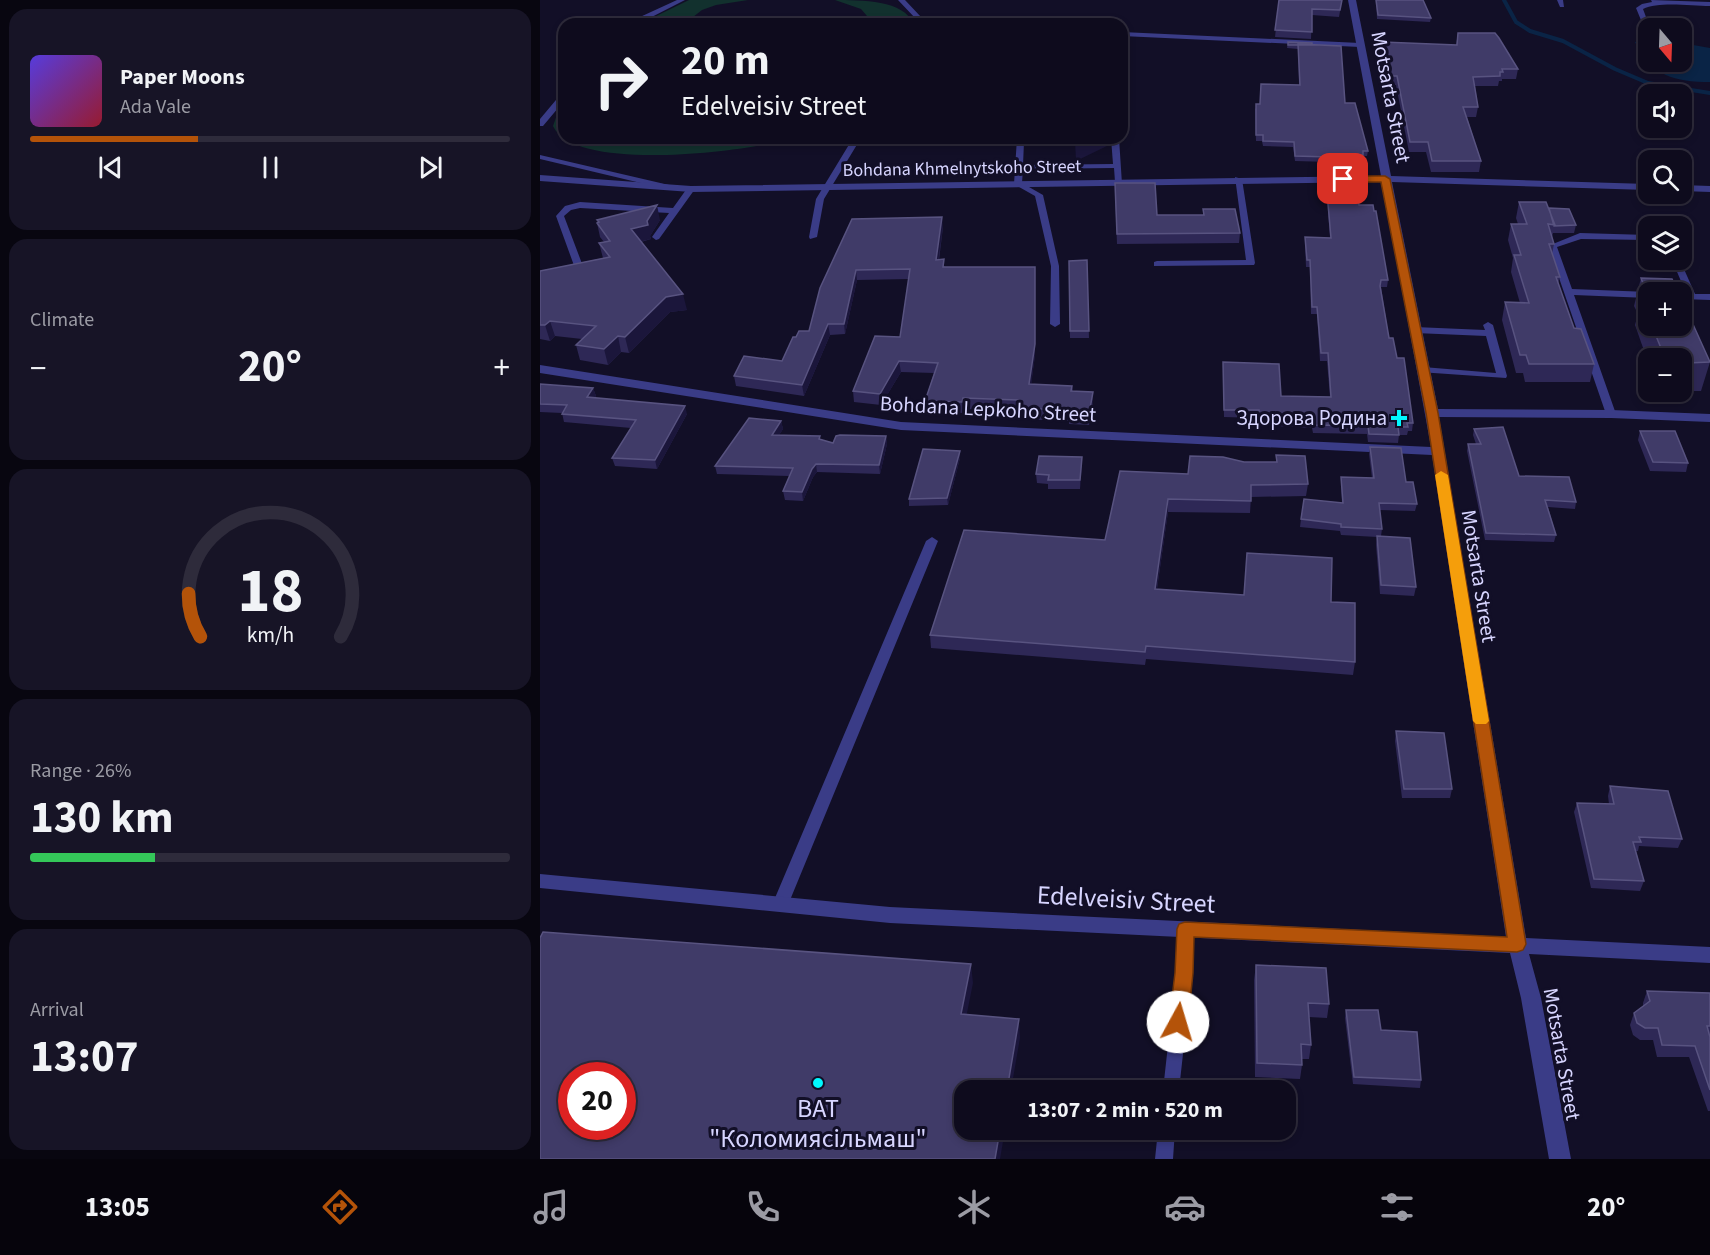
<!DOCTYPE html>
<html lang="en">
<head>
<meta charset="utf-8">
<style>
	body { margin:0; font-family:"Source Sans 3",sans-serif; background:#171426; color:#f1f3f6; height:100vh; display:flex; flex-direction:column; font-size:22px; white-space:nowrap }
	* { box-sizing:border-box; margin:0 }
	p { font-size:20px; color:#9b9ba4 }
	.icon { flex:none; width:33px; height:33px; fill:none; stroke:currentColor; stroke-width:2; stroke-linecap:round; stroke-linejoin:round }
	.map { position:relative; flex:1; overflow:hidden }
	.panel { display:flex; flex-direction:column; gap:9px; padding:9px; background:#080610; width:540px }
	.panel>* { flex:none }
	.hud { position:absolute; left:18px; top:18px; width:570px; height:126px; border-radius:18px; box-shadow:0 3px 9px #0003,0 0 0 2px #2e2b3b; background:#0e0b1d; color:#f1f3f6; overflow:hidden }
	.needle { width:39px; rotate:161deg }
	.controls { position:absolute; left:1098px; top:18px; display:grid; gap:12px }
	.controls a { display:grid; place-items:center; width:54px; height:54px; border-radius:12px; background:#0e0b1d; box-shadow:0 3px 9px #0003,0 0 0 2px #2e2b3b; font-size:30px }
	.speed { position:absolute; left:18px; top:1062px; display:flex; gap:12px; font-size:30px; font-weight:700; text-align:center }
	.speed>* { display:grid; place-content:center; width:78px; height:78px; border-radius:50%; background:#0e0b1d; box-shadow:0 3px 9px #0003,0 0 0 2px #2e2b3b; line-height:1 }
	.speed .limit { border:9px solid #d22; background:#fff; color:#111 }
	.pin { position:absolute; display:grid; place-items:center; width:51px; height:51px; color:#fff; margin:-26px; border-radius:12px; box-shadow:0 3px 9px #0006 }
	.me { position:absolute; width:66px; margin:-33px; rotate:6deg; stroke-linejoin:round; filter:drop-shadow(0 0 4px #0008) }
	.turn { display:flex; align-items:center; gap:21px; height:126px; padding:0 24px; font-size:27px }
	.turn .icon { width:78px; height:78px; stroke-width:2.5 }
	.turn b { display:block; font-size:42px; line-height:51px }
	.big { font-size:45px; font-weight:700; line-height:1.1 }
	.panel .widget { flex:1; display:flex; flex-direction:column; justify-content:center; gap:9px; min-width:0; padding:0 21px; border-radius:18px; background:#171426 }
	.panel .dial { align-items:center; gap:0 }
	.dial svg { height:156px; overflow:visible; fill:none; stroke:#2e2b3b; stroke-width:7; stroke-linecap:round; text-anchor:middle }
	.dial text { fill:#f1f3f6; stroke:none }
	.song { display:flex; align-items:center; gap:18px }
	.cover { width:72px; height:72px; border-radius:9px; background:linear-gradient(135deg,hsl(250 70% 55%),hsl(350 70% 35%)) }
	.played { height:6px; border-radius:3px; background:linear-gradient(90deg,#b45309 35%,#2e2b3b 35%) }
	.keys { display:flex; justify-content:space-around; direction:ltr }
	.heat { display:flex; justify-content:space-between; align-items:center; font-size:33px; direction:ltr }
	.charge { height:9px; border-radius:4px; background:linear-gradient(90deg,#34c759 26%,#2e2b3b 0) }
	.trip { position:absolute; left:414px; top:1080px; width:342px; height:60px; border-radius:18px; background:#0e0b1d; box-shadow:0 3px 9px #0003,0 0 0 2px #2e2b3b; font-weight:700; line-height:60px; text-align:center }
	.dock { display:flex; height:96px; justify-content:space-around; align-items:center; background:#06040c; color:#9b9ba4 }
	.dock .icon { width:42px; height:42px }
	.dock .selected { color:#b45309 }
	.dock b { font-size:27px; color:#f1f3f6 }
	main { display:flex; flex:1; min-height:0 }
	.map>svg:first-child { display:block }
	.green { fill:#12312e }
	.water { fill:#0a2446 }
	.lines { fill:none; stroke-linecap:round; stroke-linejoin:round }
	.stream { stroke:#0a2446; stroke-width:4 }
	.service { fill:#3a3c87; fill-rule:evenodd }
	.minor { fill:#3a3c87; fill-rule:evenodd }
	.wall { fill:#2e2856 }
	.shaded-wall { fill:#1b163b }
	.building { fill:#403b68; stroke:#585380; stroke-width:1.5; fill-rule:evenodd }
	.route { fill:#b45309; stroke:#753606; stroke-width:1.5 }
	.slow { fill:#f59e0b }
	.poi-dot { fill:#01f8ff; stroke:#120f27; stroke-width:2 }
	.labels { text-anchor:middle; stroke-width:6; stroke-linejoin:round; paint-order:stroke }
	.far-street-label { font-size:18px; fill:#d7d5ff; stroke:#120f27 }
	.street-label { font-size:21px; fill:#d7d5ff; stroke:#120f27 }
	.poi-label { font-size:21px; fill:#d7d5ff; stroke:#120f27; text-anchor:end }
	.near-street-label { font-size:26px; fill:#d7d5ff; stroke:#120f27 }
	.near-poi-label { font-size:26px; fill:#d7d5ff; stroke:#120f27 }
</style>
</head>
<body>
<main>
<section class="panel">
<div class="widget">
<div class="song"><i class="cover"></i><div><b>Paper Moons</b><p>Ada Vale</p></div></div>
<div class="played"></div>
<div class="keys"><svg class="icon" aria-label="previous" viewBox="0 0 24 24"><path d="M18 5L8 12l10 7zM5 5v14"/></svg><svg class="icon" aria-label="pause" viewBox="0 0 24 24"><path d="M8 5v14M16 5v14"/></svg><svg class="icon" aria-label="next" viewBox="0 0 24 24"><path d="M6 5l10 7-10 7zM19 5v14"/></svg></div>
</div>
<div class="widget"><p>Climate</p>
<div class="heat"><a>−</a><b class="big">20°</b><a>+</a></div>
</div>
<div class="widget dial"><svg viewBox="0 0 100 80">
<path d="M14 69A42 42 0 1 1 86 69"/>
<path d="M14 69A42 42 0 0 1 8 47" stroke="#b45309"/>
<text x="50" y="56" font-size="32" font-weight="700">18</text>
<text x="50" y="72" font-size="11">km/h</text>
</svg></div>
<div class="widget"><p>Range · 26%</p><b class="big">130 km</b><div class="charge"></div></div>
<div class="widget"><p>Arrival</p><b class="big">13:07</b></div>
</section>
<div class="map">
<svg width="1170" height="1159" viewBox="0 0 1170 1159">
	<rect width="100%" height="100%" fill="#120f27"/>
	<path class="green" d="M149 0H208L176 5 162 10 144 24H100Z
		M295 0C321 0 365 0 373 24H327V16L321 9Z
		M24 102V138H253C211 151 35 174 13 126L20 106Z"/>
	<path class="water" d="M1108 40V62H1142V43L1170 48V82C1135 82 1111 76 1095 42Z"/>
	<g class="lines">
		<path class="stream" d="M964 0 976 22 990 31 1023 41 1075 69 1108 83 1170 93"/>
		<path class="service" d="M137 0H145L98 24H91L100 17Z
			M358 0H365L381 17 383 24H377L376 19Z
			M1017 0H1023L1024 7H1020Z
			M1111 0 1170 2V6C1151 6 1119 1 1103 9L1109 25 1106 27 1103 25 1096 8 1102 4 1112 2Z
			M582 32 820 43 823 45 820 47 582 36Z
			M21 94H24V101L3 126H0V119Z
			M313 138H321L284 199 277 237 270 239 269 237 276 199Z
			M477 138H507L503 140 484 142 483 165 573 164 571 138H579L582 184 575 182 574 168 483 169 482 183 503 195 519 266 520 324 515 327 510 324 511 266 495 196 474 184Z
			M0 155 129 185 130 187 126 189 0 159Z
			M695 177 702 179 715 263 714 265 614 266V262L617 261 706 260Z
			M148 187 155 189 119 239 116 240 112 237 129 213 40 208 31 210 24 216 44 269 42 271H36L16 216 25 206 40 202 133 208Z
			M1040 233 1108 235V240L1041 239 1017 247 1032 289 1109 292 1108 298 1034 295 1076 414 1071 417 1066 414 1008 246Z
			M1132 260H1140L1155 294H1170V300L1142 299V293H1146Z
			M948 322 953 325 967 376 966 378 879 372 878 370 883 367 956 373 946 336 875 333 870 330 875 327 945 330 943 325Z
			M392 537 398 541 248 905 245 909 240 911 235 909 232 905 386 541Z
			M645 923 650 925 653 929 652 973 639 1090H623L636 973 637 929 640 925Z
			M618 1130H635L633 1159H615Z"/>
		<path class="minor" d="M808 0H816L851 176 1108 184V190L852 182 898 409 1071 410 1170 414V422L1071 418 899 417 986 938 1170 947V963L989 954 1001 998 1031 1159H1009L981 998 970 953 350 923 0 888V874L350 907 966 937 892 455 361 430 0 373V365L361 422 891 447 842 182 151 192 0 181V175L151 186 841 176Z
			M1142 185 1170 186V192L1142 191Z"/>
	</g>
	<path class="wall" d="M739 0H802L799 17 772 15 771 39 735 37Z
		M836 0H883L891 18 890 22 837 19Z
		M918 33 978 69 976 79H962V81H959L958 86H935L938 107 936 117H927L941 161 939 172H891L886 152H869L856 85H850L842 52 843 42 916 45Z
		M748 42 772 43 805 103 828 151 827 156H823V160H813L814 169 813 174H791L790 162 755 161 753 147 723 146 722 141H716L715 109 720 104 759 85 758 49 747 48Z
		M792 178 819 205 848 280 847 287H841L849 338 873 423 872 431H868L867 435H859L858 443 828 442 827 434 773 433 772 428 718 425V418L684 417 683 362 741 396 790 397 787 361H780L777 314H771L770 267H766L765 244V237L790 238 787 199V192H792Z
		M575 193 617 215H663V209L700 233 699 243 577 244Z
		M979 202 1009 208 1036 225 1034 233H1013L1012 237 1014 244 1012 254 1020 277 1018 284 1034 328 1054 364 1050 382H985L983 373H976L962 320 965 302 980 303 971 272 973 258 968 240 971 224H978L976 218Z
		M57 220H120L110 236 111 239 101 242 147 310 130 312 89 353 81 352 68 365 40 360 36 345 42 339 15 336 10 341 0 339V271L63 258 59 243 64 242 60 237 57 223H58Z
		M403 227 399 260 405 267H495V355L491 384 532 386 533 391 553 392V403L549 425 529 424V421L476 419V410L424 409 423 413 386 412 385 401 394 373 361 372 341 405 314 402 313 391 360 337 369 279 317 280 305 334 290 335 264 396 196 386 194 376 242 361 256 337 269 331 280 288Z
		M547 260 549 338H530L529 261Z
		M1101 278 1108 292V326H1142L1170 362 1161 391H1142V358H1108V362L1095 325 1098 314 1094 306Z
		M0 384 53 388 56 396 54 398 147 414 117 469 75 466 72 458 91 428 24 422 22 413 0 412Z
		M241 421 243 429 239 435 280 436V439L293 443 346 436 347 444 340 474 277 472 273 477 263 501 245 500 243 491 249 476 177 474 175 466Z
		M934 429 979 476 1036 502 1035 509 1008 507 1016 535 1014 542 945 540 927 451 928 444H936L933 435Z
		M1100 431 1148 463 1146 472 1110 471 1098 440Z
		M830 447 866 482 877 504 875 511 839 510 842 529 841 536 876 587 874 596 840 594 836 545 837 537 801 535 800 531 760 527 761 519 802 503 801 484V477L832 478 829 454Z
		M736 455 768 484 766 496 711 497 710 513 628 512 617 589 791 602 815 662 813 675 606 659 605 665 391 648 390 635 565 540 648 474 704 462H736Z
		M542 457 540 489H508V484L497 483 496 474Z
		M420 458 408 505 369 506V499Z
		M856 731 912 789 910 798H862L855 741Z
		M1070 786 1142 839 1138 848 1099 846 1098 851H1096L1104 881 1100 891 1051 888 1034 812 1037 803 1069 804 1068 796Z
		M716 965 789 1004 787 1018 769 1017 771 1045 769 1059H761L762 1065 760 1079 715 1077 714 980Z
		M1107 991 1170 993V1111H1168L1149 1057H1117L1113 1040H1100L1093 1035 1090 1025 1094 1013 1103 1006V1003Z
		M806 1010 841 1030 881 1080 880 1088 813 1084 805 1018Z"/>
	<path class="shaded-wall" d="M539 138H569V145L536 161 535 140Z
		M117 205 120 220 110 236 111 239 94 243 91 229 107 221Z
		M402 217 403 227 397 270 396 260Z
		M495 267V355L490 395 489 384Z
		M316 270 317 280 305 334 304 324Z
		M143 294 147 310 130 312 89 353 85 337 126 297Z
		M10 321 15 336 10 341 5 325Z
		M288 324 290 335 264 396 262 385Z
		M78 336 81 352 68 365 64 349Z
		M359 361 361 372 341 405 340 394Z
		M53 388 56 396 49 405 47 397Z
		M553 392V403L549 425V414Z
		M423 398 424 409 423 413 422 402Z
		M145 406 147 414 117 469 115 460Z
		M241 421 243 429 234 443 232 435Z
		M346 436 347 444 340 474 339 465Z
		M420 451V458L408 505 407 498Z
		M542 457V466L540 489V480Z
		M276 464 277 472 273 477 263 501 262 492 272 469Z
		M628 499V512L615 602V589Z
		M431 964 433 983 423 1033 421 1014Z
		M479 1019 480 1038 471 1090H467Z
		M460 1130H465L460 1159H455Z"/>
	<path class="building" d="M739 0H802L800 10 772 9V32L735 30Z
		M836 0H883L891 18 838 15Z
		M918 33H955L959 38 978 69H962L963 72H960V76L933 77 938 107H923L941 161H892L888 142H870L857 76H851L843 42 917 45Z
		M748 42 772 43V45H748Z
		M758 44 801 46 805 103H815L828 151H823V155H812L814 169H791L790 157 755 156 754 142 723 141V135H716V104H720L721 84 760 85Z
		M792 178H815L819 205H833L834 211H836L848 280H841L840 286 849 338H853L857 358H864L873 423H867L868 427H858L859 435 829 434 828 426 774 425 773 420 719 417V410H684L683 362 739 364 741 396 791 397 788 353H781L777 307H772L770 260H767L765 237 791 238 787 192H794Z
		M575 183H615L617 215H664L663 209H695L700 233 577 234Z
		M979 202H1006L1015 225 1008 224 1014 244H1009L1020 277H1016L1034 328 1041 329 1054 364H989L986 355H980L965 302 989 303 974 255H981L971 224H987Z
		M117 205 107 221 108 225 91 229 143 294 126 297 85 337 78 336 64 349 36 345 56 326 10 321 5 325H0V271L70 257 59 243 70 241 57 223 59 222 57 220Z
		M1009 208 1029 209 1036 225 1014 226Z
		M402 217 396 260 404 259 403 267H495V344L489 384 532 386 531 391 553 392 549 414 528 413 529 410 476 408 478 400 423 398 422 402 385 401 398 363 359 361 340 394 313 391 335 336 360 337 370 269 316 270 304 324H288L262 385 194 376 204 356 242 361 253 337H256L259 331H269L280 288 312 219Z
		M547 260 549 331H530L529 261Z
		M1101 278 1132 279 1138 292H1108V297Z
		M1102 298H1108V315Z
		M1142 300 1170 362 1148 363 1145 359 1125 358 1112 326H1142Z
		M0 384 53 388 47 397 145 406 115 460 72 458 96 420 22 414 27 405 0 404Z
		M209 418 241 421 232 435 280 436 279 439 293 443 296 436 300 435 346 436 339 465 276 464 272 469 262 492 243 491 253 468 175 466Z
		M963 427 979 476 1029 477 1036 502 1005 500 1016 535 946 533 928 444H941L934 429Z
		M1100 431H1135L1148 463 1113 462Z
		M830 447 861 448 866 482H873L877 504 839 503 842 529 801 527V524L761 519 764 499 803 503 801 477 834 478Z
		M383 449 420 451 407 498 369 499Z
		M736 455 765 456 768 484 711 485V501L628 499 615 589 704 595 707 553 792 558 791 602 815 603V662L606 646 605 652 390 635 424 530 565 540 580 471 648 474 650 456 683 457 704 462H737Z
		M499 456 542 457 540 480H508L509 475 496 474Z
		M837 536 870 538 876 587 841 585Z
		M856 731 904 733 912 789H864Z
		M1070 786 1128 791 1142 839 1099 837 1101 842H1093L1104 881 1054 879 1037 803 1074 804Z
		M3 932 431 964 421 1014 479 1019 467 1090H424V1130H460L455 1159H0V938ZM32 1076H82V1126H32Z
		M716 965 786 968 789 1004 768 1003 771 1045 761 1044 762 1065 717 1063Z
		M1107 991 1170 993V1026H1167L1170 1037V1090L1155 1046 1122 1045 1118 1028H1105L1097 1023 1094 1013 1110 1001Z
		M806 1010H838L841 1030 877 1032 881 1080 814 1077Z"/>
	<path class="route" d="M845 176 850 179 898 413 986 944 983 950 977 952 654 937 653 973 648 1022 645 1027 638 1030 632 1027 629 1022 635 973 637 929 639 924 645 922 967 937 886 413 841 182H803L798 179 803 176Z"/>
	<path class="slow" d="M901 471 908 475 949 721 946 724H936L933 721 895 475Z"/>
	<g class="poi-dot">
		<path d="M856 409h6v6h6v6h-6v6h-6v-6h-6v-6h6z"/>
		<circle cx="278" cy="1083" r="6"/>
	</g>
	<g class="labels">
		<g class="far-street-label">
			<text transform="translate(422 168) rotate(-1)" y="6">Bohdana Khmelnytskoho Street</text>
		</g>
		<g class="street-label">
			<text transform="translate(851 97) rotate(79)" y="7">Motsarta Street</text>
			<text transform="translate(448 409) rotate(3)" y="7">Bohdana Lepkoho Street</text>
			<text transform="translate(939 576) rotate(81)" y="7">Motsarta Street</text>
			<text transform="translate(1022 1054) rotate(80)" y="7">Motsarta Street</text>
		</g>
		<g class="poi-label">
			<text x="847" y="425">Здорова Родина</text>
		</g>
		<g class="near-street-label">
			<text transform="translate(586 899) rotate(3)" y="9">Edelveisiv Street</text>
		</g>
		<g class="near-poi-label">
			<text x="278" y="1117">ВАТ<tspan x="278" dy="30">"Коломиясільмаш"</tspan></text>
		</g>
	</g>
</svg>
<div class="controls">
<a><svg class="needle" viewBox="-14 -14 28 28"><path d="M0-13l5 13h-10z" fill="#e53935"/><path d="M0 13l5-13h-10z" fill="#9b9ba4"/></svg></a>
<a><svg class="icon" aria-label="sound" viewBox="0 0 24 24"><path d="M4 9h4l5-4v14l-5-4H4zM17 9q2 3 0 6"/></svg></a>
<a><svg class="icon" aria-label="search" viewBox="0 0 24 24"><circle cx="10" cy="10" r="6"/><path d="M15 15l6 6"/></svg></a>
<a><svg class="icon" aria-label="layers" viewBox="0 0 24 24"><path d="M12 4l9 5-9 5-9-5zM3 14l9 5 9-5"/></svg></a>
<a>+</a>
<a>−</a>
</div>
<div class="speed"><div class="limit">20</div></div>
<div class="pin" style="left:803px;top:179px;background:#d93025"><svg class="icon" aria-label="arrive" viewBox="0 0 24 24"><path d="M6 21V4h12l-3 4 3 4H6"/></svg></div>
<svg class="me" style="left:638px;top:1022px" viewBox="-20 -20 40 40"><circle r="19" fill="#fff"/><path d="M0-13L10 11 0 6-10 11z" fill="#b45309"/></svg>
<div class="trip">13:07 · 2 min · 520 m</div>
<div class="hud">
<div class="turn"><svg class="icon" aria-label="right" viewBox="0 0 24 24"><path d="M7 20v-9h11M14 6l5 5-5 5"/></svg><div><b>20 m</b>Edelveisiv Street</div></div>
</div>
</div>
</main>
<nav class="dock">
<b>13:05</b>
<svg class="icon selected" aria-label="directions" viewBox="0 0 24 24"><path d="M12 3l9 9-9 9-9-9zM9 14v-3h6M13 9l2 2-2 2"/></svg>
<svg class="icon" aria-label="music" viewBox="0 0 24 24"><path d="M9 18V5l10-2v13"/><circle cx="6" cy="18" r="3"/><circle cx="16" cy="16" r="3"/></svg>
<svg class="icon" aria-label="phone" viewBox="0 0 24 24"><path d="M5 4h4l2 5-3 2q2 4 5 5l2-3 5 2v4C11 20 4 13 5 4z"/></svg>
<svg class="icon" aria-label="climate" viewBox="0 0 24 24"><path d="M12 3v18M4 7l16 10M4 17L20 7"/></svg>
<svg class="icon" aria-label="car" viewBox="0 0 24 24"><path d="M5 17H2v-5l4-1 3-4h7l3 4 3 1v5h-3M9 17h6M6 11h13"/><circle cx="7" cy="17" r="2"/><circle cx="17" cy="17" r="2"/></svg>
<svg class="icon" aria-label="filters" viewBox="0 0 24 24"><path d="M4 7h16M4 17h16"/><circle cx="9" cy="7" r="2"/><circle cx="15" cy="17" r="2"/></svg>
<b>20°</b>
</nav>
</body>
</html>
